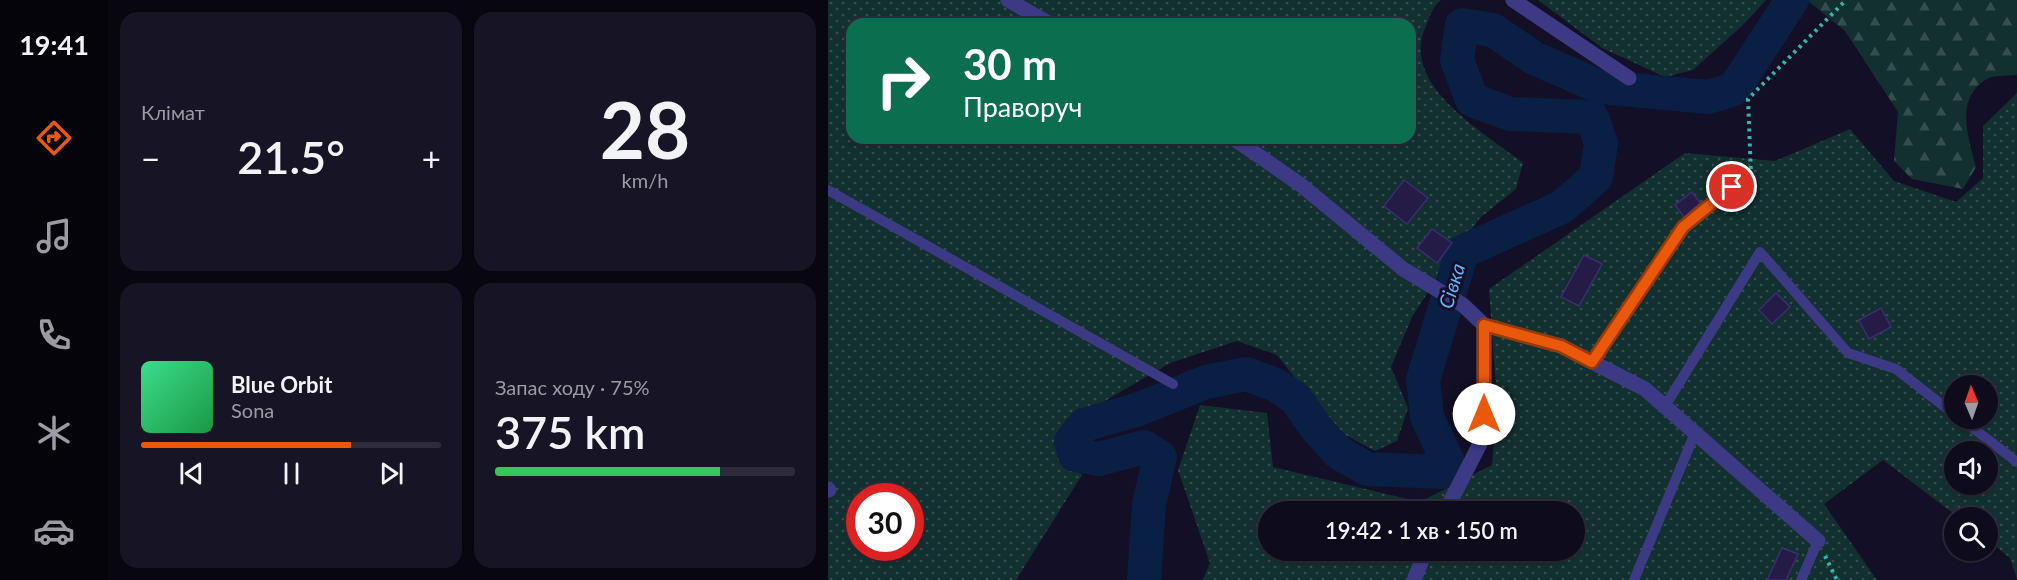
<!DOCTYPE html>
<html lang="uk">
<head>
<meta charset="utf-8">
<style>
	body { margin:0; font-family:Lato,sans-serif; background:#171425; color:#f1f3f6; height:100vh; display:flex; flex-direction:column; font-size:22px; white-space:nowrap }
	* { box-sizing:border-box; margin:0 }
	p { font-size:20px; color:#9b9ba3 }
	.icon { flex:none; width:33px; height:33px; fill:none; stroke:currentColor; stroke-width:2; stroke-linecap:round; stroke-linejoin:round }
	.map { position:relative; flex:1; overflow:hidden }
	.side { display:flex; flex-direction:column; gap:12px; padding:12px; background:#08060f; width:720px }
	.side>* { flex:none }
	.hud { position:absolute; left:18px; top:18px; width:570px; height:126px; border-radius:18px; box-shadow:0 2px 4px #0004,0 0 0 2px #2e2b3b; background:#0b6e4f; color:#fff; overflow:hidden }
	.needle { width:39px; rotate:358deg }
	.fabs { position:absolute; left:1116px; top:375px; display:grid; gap:12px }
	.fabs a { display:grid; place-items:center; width:54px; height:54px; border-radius:50%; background:#0e0b1c; box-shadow:0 2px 4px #0004,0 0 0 2px #2e2b3b; font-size:30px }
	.speed { position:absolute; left:18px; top:483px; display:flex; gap:12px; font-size:30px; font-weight:700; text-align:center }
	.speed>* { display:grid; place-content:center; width:78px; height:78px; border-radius:50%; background:#0e0b1c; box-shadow:0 2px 4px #0004,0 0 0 2px #2e2b3b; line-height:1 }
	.speed .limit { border:9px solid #d22; background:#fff; color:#111 }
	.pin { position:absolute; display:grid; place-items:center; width:51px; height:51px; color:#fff; margin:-26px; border:3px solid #fff; border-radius:50%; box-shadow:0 2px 6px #0007 }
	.me { position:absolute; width:66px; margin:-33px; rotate:0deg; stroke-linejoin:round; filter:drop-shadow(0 0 4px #0008) }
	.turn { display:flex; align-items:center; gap:21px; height:126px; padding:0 18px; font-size:27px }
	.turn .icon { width:78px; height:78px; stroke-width:2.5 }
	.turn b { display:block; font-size:42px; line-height:51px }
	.big { font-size:45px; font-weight:600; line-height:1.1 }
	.side .tile { flex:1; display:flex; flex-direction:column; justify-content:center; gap:9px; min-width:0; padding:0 21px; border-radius:18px; background:#171425 }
	.side .dial { align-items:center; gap:0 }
	.dial b { font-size:78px; line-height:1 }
	.song { display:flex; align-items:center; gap:18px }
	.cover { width:72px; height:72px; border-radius:9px; background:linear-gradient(135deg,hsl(150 70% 55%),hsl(140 70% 35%)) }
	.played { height:6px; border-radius:3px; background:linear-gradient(90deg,#ea580c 70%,#2e2b3b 70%) }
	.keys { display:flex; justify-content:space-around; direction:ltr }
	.heat { display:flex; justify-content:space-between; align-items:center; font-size:33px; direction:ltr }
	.charge { height:9px; border-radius:4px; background:linear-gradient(90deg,#34c759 75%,#2e2b3b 0) }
	.side .tiles { flex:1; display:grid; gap:12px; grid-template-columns:repeat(2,1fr) }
	.trip { position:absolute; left:430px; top:501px; width:327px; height:60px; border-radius:30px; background:#0e0b1c; box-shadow:0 2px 4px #0004,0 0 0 2px #2e2b3b; font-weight:600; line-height:60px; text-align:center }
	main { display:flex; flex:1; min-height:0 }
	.tabs { display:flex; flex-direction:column; width:108px; justify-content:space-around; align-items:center; background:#06040b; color:#9b9ba3 }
	.tabs .icon { width:42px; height:42px }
	.tabs .on { color:#ea580c }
	.tabs b { font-size:27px; color:#f1f3f6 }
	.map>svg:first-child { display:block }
	.forest { fill:url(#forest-firs) }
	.garden { fill:url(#garden-dots); fill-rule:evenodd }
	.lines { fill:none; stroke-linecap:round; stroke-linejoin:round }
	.river { stroke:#0a1f44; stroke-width:34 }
	.building { fill:#241b47; stroke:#3b2d73; stroke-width:1.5 }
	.path { stroke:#2fb8b0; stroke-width:4; stroke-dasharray:3 4.5; stroke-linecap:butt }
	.service { stroke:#3d3a85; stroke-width:10 }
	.minor { stroke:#3d3a85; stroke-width:15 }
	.route-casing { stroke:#983908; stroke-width:15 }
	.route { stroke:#ea580c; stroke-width:10 }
	.labels { text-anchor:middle; stroke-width:6; stroke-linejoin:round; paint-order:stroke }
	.water-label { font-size:20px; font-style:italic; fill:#62b6ff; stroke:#130f26 }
</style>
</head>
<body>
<main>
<nav class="tabs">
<b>19:41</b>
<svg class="icon on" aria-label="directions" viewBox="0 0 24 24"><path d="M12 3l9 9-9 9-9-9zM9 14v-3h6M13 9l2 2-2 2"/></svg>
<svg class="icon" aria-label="music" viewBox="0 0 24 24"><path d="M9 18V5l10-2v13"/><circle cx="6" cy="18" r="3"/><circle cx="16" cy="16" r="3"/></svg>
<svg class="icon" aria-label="phone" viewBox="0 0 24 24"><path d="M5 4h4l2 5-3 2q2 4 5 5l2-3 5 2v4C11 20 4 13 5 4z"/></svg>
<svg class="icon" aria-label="climate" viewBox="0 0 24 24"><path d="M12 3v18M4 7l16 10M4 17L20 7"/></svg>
<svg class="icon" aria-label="car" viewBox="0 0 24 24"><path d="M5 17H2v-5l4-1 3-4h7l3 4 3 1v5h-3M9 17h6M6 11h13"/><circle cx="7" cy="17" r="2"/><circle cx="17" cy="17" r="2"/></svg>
</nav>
<section class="side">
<div class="tiles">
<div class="tile"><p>Клімат</p>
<div class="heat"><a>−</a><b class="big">21.5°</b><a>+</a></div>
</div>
<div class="tile dial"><b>28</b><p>km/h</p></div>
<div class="tile">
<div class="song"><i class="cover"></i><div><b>Blue Orbit</b><p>Sona</p></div></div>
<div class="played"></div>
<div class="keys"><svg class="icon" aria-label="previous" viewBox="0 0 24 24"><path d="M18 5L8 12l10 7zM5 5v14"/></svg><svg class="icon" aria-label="pause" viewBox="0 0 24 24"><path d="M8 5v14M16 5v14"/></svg><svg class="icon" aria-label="next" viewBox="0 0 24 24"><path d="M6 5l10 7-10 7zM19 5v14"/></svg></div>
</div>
<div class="tile"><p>Запас ходу · 75%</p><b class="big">375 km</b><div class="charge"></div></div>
</div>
</section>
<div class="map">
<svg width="1189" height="580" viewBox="0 0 1189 580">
	<defs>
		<pattern id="forest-firs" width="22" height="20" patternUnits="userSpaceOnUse" patternTransform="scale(1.5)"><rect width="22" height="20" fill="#12302f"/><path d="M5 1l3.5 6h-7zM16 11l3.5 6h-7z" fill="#344d4e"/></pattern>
		<pattern id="garden-dots" width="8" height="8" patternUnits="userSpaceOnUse" patternTransform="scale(1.5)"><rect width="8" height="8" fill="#12302f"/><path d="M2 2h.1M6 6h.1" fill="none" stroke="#344d4e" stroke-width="1.8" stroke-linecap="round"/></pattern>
	</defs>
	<rect width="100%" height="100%" fill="#130f26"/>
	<path class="forest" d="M979 0H1189V75C1181 76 1168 75 1161 78 1125 97 1141 138 1148 167L1135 189 1084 179 1066 161 1070 112 1017 31Z"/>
	<path class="garden" d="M0 0H613C604 7 602 17 597 28 573 87 656 132 695 163L688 189 652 218 618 264 584 317 563 367 580 408 569 441 547 451 508 430 449 355 409 341 342 363 282 398 240 425 230 450 254 475 188 580H0ZM24 24H582V138H24ZM32 496H82V548H32Z
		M710 0H938L915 25 865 70 837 77 774 48Z
		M1189 93V579L1182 558 1160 540V518L1130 517 1055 460 996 504 1049 580H375L382 563 350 470 372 405 439 413 445 467 592 502 664 465 669 403 661 289 857 153 947 161 1022 129 1066 181 1128 202 1155 178V126ZM1126 386H1160V418H1126ZM1126 452H1160V484H1126ZM441 512H747V550H441Z"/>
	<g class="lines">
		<path class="river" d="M316 580 321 504 332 457 316 447 271 459 247 455 243 442 256 425 311 409 378 382 418 374 448 385 468 399 489 429 511 453 539 469 614 472 620 462 599 417 595 380 634 252 734 207 768 177 773 143 764 117 682 114 644 100 629 60 634 25 665 30 706 58 772 87 880 97 906 89 964 0"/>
	</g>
	<path class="building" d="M576 180 600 198 579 224 556 206Z
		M864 192 872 203 856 217 847 205Z
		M604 229 624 243 609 263 589 248Z
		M756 255 774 264 751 306 733 297Z
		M948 293 962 307 944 324 931 310Z
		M1053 308 1063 327 1041 339 1031 320Z
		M954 548 970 554 958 580H939Z"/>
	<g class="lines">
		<path class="path" d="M915 180 923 174 920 99 1018 0
			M997 556 1009 580"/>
		<path class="service" d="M0 190 345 384
			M764 362 855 227 904 187
			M837 406 932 252 1020 353 1068 369 1126 414
			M1132 418 1189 462
			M806 580 867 433
			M973 580 990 541"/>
		<path class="minor" d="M180 0 222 24
			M685 0 801 78
			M405 138 473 185 575 269 635 305 656 325 733 346 817 389 990 541
			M0 489 1 490
			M617 512 656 436V325
			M586 580 598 550"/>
	</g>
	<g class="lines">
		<defs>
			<path id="route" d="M656 414V325L733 346 764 362 855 227 904 187"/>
		</defs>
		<use href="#route" class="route-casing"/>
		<use href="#route" class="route"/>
	</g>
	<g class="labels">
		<g class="water-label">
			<text transform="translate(624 286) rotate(-73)" y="7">Сівка</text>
		</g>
	</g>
</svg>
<div class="fabs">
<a><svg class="needle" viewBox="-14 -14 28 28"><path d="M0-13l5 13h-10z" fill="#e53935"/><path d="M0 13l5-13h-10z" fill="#9b9ba3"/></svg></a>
<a><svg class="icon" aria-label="sound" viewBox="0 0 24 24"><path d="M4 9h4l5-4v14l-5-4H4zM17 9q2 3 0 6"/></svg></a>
<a><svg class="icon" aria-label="search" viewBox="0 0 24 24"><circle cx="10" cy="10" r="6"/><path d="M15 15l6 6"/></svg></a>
</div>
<div class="speed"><div class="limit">30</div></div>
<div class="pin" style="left:904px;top:187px;background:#d93025"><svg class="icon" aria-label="arrive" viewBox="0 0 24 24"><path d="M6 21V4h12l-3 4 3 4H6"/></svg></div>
<svg class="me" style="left:656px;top:414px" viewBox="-20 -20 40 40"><circle r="19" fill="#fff"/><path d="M0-13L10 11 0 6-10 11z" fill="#ea580c"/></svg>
<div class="trip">19:42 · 1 хв · 150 m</div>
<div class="hud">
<div class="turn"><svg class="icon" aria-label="right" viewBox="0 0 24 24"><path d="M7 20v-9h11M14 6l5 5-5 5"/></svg><div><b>30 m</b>Праворуч</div></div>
</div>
</div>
</main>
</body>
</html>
